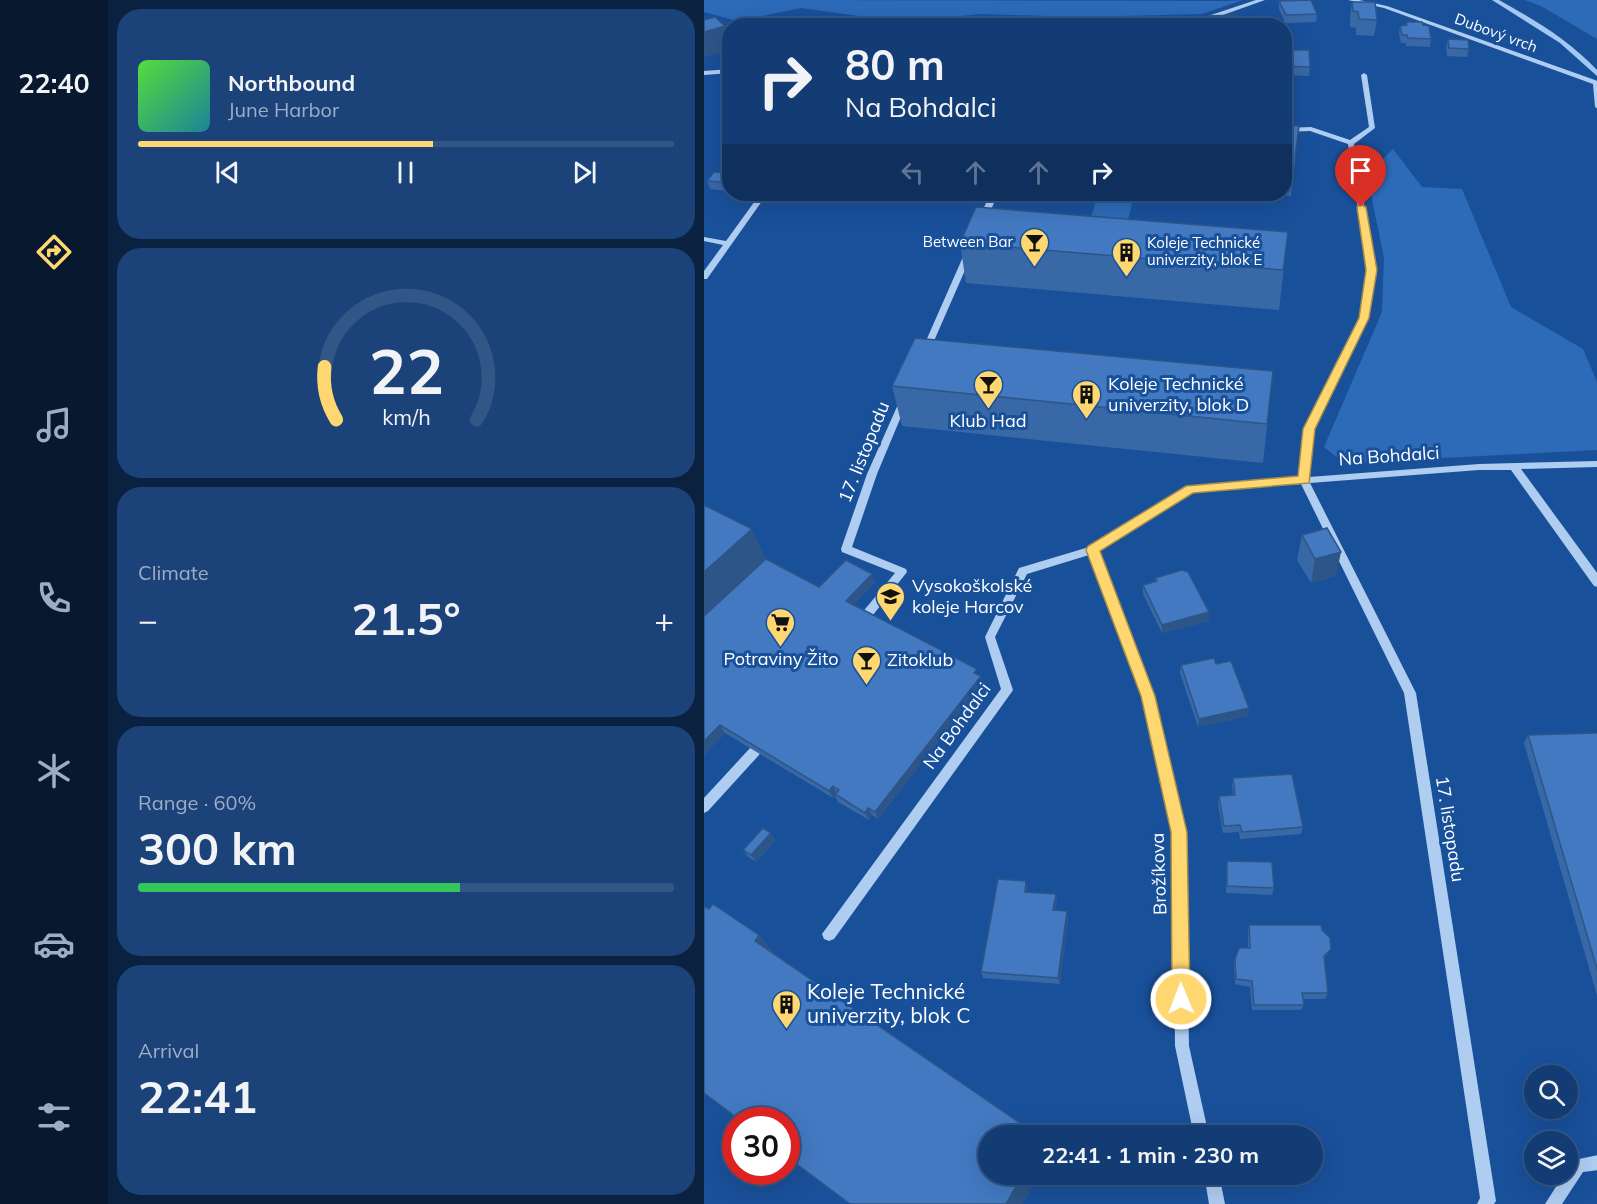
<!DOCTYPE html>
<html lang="en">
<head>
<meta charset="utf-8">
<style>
	body { margin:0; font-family:Mulish,sans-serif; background:#1c4379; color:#f1f3f6; height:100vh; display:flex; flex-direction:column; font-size:22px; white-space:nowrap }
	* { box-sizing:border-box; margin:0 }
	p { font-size:20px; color:#9dadc5 }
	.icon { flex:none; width:33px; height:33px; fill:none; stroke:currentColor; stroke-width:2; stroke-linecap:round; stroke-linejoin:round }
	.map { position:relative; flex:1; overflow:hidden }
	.sheet { display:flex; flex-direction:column; gap:9px; padding:9px; background:#0a2140; width:596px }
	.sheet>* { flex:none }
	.banner { position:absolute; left:18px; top:18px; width:570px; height:183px; border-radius:24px; box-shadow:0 6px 24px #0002,0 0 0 2px #325686; background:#133c74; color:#f1f3f6; overflow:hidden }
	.tools { position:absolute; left:820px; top:1065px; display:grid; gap:12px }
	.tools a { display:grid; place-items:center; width:54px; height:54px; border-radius:50%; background:#133c74; box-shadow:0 6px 24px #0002,0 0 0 2px #325686; font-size:30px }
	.speed { position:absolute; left:18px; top:1107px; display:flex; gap:12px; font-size:30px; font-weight:700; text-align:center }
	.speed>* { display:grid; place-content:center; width:78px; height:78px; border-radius:50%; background:#133c74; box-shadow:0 6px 24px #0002,0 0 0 2px #325686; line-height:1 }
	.speed .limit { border:9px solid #d22; background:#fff; color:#111 }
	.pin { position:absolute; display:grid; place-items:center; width:51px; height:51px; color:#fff; margin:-62px -26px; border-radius:50% 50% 50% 0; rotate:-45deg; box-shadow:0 0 6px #0007 }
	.pin .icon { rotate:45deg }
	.me { position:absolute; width:66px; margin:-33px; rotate:359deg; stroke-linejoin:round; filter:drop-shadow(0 0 4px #0008) }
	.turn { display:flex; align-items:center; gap:21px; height:126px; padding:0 24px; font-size:27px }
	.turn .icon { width:78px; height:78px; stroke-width:2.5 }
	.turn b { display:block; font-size:42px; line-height:51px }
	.lanes { display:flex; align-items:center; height:57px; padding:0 24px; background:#0003; justify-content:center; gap:30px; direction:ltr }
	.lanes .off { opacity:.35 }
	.big { font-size:45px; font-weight:700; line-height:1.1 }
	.sheet .card { flex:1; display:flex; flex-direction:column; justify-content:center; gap:9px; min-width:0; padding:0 21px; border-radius:24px; background:#1c4379 }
	.sheet .dial { align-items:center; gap:0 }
	.dial svg { height:156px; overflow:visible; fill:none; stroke:#325686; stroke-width:7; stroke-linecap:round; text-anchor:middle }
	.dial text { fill:#f1f3f6; stroke:none }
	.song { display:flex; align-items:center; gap:18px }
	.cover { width:72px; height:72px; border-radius:9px; background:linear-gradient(135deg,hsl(110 70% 55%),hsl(190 70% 35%)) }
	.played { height:6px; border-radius:3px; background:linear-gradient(90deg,#ffd770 55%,#325686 55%) }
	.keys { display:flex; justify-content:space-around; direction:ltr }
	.heat { display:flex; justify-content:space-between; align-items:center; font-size:33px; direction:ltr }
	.charge { height:9px; border-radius:4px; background:linear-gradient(90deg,#34c759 60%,#325686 0) }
	.trip { position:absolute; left:274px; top:1125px; width:345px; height:60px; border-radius:30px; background:#133c74; box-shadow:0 6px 24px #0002,0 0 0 2px #325686; font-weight:700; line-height:60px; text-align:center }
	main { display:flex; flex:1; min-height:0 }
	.tab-bar { display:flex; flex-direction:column; width:108px; justify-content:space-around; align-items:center; background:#08182e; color:#9dadc5 }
	.tab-bar .icon { width:42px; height:42px }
	.tab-bar .selected { color:#ffd770 }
	.tab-bar b { font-size:27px; color:#f1f3f6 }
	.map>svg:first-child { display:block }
	.green { fill:#2d6ab8 }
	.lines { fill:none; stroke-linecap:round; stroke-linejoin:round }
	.stream { fill:#a2c7f3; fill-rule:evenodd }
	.minor { fill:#afccf1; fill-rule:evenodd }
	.wall { fill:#3968a6 }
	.shaded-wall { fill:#2e5587 }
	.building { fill:#4279c1; stroke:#2e5587; stroke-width:1.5 }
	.route { fill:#ffd770; stroke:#a68c49; stroke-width:1.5 }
	.labels { text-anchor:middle; stroke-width:6; stroke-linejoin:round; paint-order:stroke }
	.far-street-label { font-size:15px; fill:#fff; stroke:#19509a }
	.far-poi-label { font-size:15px; fill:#fff; stroke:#19509a; text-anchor:end }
	.poi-label { font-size:18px; fill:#fff; stroke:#19509a; text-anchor:start }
	.street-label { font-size:18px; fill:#fff; stroke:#19509a }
	.near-poi-label { font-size:21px; fill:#fff; stroke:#19509a; text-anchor:start }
</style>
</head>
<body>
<main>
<nav class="tab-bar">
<b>22:40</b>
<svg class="icon selected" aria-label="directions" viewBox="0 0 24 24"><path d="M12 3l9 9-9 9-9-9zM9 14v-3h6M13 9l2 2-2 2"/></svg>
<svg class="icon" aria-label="music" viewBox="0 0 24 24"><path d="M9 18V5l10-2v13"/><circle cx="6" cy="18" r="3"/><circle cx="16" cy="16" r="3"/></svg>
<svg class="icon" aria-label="phone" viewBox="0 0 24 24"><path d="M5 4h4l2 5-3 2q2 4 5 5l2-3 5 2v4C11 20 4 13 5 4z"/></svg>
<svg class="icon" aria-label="climate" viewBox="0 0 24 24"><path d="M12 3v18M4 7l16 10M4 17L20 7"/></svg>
<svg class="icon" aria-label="car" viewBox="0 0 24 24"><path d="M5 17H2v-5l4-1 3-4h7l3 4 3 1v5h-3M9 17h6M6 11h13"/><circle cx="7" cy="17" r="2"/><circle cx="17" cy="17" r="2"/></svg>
<svg class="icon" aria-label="filters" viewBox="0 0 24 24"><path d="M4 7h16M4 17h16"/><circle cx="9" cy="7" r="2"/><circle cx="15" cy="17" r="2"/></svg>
</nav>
<section class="sheet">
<div class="card">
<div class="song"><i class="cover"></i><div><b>Northbound</b><p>June Harbor</p></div></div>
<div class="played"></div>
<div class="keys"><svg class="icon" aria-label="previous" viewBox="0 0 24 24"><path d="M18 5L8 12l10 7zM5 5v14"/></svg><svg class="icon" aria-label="pause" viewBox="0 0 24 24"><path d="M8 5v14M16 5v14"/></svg><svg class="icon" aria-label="next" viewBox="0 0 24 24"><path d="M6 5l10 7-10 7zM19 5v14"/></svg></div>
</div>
<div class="card dial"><svg viewBox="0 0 100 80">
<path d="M14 69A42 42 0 1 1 86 69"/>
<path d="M14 69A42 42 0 0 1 8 42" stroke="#ffd770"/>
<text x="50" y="56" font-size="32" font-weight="700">22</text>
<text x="50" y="72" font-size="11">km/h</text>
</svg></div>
<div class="card"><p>Climate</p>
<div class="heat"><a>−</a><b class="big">21.5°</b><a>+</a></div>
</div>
<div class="card"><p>Range · 60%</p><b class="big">300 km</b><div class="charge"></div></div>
<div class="card"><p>Arrival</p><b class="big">22:41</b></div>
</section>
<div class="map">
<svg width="894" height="1204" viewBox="0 0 894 1204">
	<rect width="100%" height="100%" fill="#19509a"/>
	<path class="green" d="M0 0 521 1 539 0 498 14 377 17 276 14 198 22 97 8 33 21 0 12Z
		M821 0H893V39L837 6Z
		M689 149 718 187 758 189 807 307 879 349 893 382V450L640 463 620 447 678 312 680 258 663 175Z
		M394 195 430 197 419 238 381 235Z"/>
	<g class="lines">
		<path class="stream" d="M788 0H795C831 20 865 40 894 71V77L856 43Z"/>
		<path class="minor" d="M552 0H561L505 20 378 24 290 20 233 26H208L290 16 378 20 504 16Z
			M644 0H655L683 6 894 81V109L891 107 889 84 680 8Z
			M26 69V73L0 75V71Z
			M660 73 663 75 671 128 650 144 671 270 664 318 610 429 605 477 775 464 894 461V467L817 469 894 574V587L890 586 807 470H775L606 483 712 693 792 1201 790 1204H773L776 1198 700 693 597 484 488 492 394 551 450 696 481 832 485 1046 505 1136H490L471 1046 469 832 438 696 385 555 323 574 291 637 309 690 307 693 130 939 125 941 120 939 118 934 297 689 281 637 315 568 385 547 483 487 596 477 600 429 656 318 663 270 644 144 606 131 580 132V128L607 127 646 140 665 127 657 75Z
			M56 194H63L3 279H0V271L19 245 0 241V237L22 241Z
			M286 194H294L282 221 275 223 274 221Z
			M262 250 269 252 226 350 225 352H219L218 350Z
			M200 397 204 400 173 474 148 547 202 569 203 572 165 620H157L156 617 157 614 191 573 138 552 137 549 163 474 196 400Z
			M51 746 55 747 57 751 55 755 4 811 0 813V798L47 747Z
			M894 1155V1170L879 1172 858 1204H841L860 1174H864V1168L870 1160Z
			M500 1174H515L521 1204H505Z"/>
	</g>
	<path class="wall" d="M575 1 613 14 612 22 581 23 575 9Z
		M648 2 673 20 670 36 652 35V28L646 27V17Z
		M702 22 719 25 727 39 726 47 702 46V43H697L695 34 696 26 702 25Z
		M744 39 765 49 763 57 743 56 742 48Z
		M580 50 606 67 605 76 580 75Z
		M580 125 595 126 587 196 551 194H580Z
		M25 173 26 186 22 191 6 189 3 181Z
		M584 232 575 310 262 283 256 243Z
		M569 371 559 463 198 426 188 386Z
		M0 505 62 559 115 587 171 582 149 605 246 660 274 674 279 684 174 819 168 815 165 820 134 802 131 796 129 798 21 733 0 755Z
		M598 535 632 576 607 583 593 560Z
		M451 578 505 621 458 633 439 594V585L451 581Z
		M512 664 544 716 494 727 476 673 477 665Z
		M894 733V999L820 743 824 735Z
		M529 778 599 827 597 834 536 839 535 832 519 833 514 804 515 796 529 795 528 786Z
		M72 840 52 862 44 857 39 850Z
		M523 861 570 888 568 895 522 893V867Z
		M324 888 323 892 353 900 351 910 363 911 364 918 356 984 279 978 277 972Z
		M545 925 624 955 620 959 624 993 621 999H599L600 1005 597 1010H548L546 987 531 984 530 965 531 959 544 948V931Z"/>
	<path class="shaded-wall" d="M21 26 26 40V50L0 57V32Z
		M26 173V186L22 191 18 182Z
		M48 529 66 568 0 629V572Z
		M637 552 632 576 607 583 611 559Z
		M168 574 171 582 145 609 142 601Z
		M505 612V621L458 633V625Z
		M277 676 279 684 174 819 171 812Z
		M545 708 544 716 494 727 495 719Z
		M16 725 21 733 0 755V741Z
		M129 786 133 794H131V796L129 798 125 791Z
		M164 808 168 815 165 820 161 813Z
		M67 833 72 840 52 862 47 855Z
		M322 881 324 888 322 898 321 892Z
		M352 894 353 900 350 917 349 910Z
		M363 911 364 918 356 984 354 978Z
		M55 935 78 962 51 941Z
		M627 949 624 955 618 962 620 956Z
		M319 1174H336L319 1204H302Z"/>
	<path class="building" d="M607 0 613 14 582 15 575 1Z
		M648 2H671L673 20 655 19 654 12 649 11Z
		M533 15 536 26H505L503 16Z
		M11 17 21 26 0 32V20Z
		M101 17 111 24 107 26H69Z
		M351 22 364 26H344Z
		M702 22H718L719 25 725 26 727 39 704 38 703 35H698L696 26 703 25Z
		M744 39 764 40 765 49 745 48Z
		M580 50H605L606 67 580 66Z
		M580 125 595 126 591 157H580Z
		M10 172 25 173 18 182 3 181Z
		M272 207 584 232 579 270 256 243Z
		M211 338 569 371 563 424 188 386Z
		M0 505 48 529 0 572Z
		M623 528 637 552 611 559 598 535Z
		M62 559 115 587 142 560 168 574 142 601 245 654 241 658 247 661 250 657 273 669 270 673 277 676 171 812 164 808 161 813 131 794 135 790 129 786 125 791 16 725 0 741V616Z
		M478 570 484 572 505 612 458 625 439 585 453 581 451 578Z
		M510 658 512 664 527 661 545 708 495 719 477 665Z
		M894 733V972L824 735Z
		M588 774 599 827 538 832 536 825 520 826 515 796 531 795 529 778Z
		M59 828 67 833 47 855 39 850Z
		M523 861 568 862 570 888 523 886Z
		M294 879 322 881 321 892 352 894 349 910 363 911 354 978 277 972Z
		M9 904 55 935 51 941 335 1136H285V1174H319L302 1204H146L82 1156V1120H36L0 1093V906L5 909Z
		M545 925H617L618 930 626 938 627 949 620 956 624 993H598L600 1005H550L548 981 532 979 531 959 535 948H546Z"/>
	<path class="route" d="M657 204 662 207 673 270 665 318 611 429 605 483 489 493 396 551 451 696 483 832 486 999 483 1005 477 1007 471 1005 468 999 467 832 437 696 382 550 384 546 482 486 594 476 599 429 655 318 662 270 653 207Z"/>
	<defs>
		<symbol id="bar-pin" viewBox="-11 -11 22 30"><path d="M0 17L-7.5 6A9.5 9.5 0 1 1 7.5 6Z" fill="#ffd770" stroke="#19509a"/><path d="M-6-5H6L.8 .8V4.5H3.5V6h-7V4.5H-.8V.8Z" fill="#111"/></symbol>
		<symbol id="building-pin" viewBox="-11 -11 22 30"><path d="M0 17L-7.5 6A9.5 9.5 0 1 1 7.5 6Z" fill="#ffd770" stroke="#19509a"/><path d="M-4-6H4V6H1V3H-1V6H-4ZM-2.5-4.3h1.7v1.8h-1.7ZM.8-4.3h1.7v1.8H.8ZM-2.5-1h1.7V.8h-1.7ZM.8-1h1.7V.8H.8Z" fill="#111"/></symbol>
		<symbol id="university-pin" viewBox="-11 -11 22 30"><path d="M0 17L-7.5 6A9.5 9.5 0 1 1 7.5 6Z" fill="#ffd770" stroke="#19509a"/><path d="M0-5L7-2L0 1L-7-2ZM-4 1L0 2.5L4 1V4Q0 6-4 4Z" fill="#111"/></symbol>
		<symbol id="supermarket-pin" viewBox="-11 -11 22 30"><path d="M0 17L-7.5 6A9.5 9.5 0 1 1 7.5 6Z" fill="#ffd770" stroke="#19509a"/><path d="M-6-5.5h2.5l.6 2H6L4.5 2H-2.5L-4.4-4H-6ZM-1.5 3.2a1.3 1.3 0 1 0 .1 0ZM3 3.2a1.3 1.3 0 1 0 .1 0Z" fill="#111"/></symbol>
	</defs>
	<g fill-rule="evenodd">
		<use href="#bar-pin" x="314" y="226" width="33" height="45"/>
		<use href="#building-pin" x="406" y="236" width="33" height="45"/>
		<use href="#bar-pin" x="268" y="368" width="33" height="45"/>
		<use href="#building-pin" x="366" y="378" width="33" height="45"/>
		<use href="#university-pin" x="170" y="580" width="33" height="45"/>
		<use href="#supermarket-pin" x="60" y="606" width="33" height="45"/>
		<use href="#bar-pin" x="146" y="644" width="33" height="45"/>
		<use href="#building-pin" x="66" y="988" width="33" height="45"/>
	</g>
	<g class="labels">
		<g class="far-street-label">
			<text transform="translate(792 33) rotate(20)" y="5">Dubový vrch</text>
		</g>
		<g class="far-poi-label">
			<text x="309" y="247">Between Bar</text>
			<text x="443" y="248" text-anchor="start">Koleje Technické<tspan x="443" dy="17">univerzity, blok E</tspan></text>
		</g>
		<g class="poi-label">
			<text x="404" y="390">Koleje Technické<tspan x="404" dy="21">univerzity, blok D</tspan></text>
			<text x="284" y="427" text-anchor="middle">Klub Had</text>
			<text x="208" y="592">Vysokoškolské<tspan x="208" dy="21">koleje Harcov</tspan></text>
			<text x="77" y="665" text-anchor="middle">Potraviny Žito</text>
			<text x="183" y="666">Zitoklub</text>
		</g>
		<g class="street-label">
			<text transform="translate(160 452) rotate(-68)" y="6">17. listopadu</text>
			<text transform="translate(685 456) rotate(-4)" y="6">Na Bohdalci</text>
			<text transform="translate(253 726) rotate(-54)" y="6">Na Bohdalci</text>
			<text transform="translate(746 829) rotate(81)" y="6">17. listopadu</text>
			<text transform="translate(455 874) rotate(-92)" y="6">Brožíkova</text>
		</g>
		<g class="near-poi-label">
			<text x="103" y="999">Koleje Technické<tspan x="103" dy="24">univerzity, blok C</tspan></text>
		</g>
	</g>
</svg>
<div class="tools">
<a><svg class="icon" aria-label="search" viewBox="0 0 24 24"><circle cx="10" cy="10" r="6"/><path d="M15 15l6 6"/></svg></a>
<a><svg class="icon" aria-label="layers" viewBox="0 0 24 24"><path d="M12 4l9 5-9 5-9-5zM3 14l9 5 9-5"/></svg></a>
</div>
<div class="speed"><div class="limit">30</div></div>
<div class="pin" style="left:657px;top:207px;background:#d93025"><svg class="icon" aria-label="arrive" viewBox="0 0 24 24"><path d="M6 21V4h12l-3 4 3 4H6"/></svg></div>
<svg class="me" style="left:477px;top:999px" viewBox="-20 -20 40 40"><circle r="17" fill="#ffd770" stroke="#fff" stroke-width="3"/><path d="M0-11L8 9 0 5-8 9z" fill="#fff"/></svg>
<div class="trip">22:41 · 1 min · 230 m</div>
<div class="banner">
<div class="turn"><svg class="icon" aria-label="right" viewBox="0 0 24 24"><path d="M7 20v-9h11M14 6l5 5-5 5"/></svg><div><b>80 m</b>Na Bohdalci</div></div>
<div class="lanes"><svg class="icon off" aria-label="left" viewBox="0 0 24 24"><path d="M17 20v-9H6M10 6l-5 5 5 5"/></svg><svg class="icon off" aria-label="ahead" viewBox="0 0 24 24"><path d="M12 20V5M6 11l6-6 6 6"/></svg><svg class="icon off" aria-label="ahead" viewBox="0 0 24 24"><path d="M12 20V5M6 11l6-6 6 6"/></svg><svg class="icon" aria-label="right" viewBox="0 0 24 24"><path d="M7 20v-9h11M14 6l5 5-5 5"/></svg></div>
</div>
</div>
</main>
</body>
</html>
